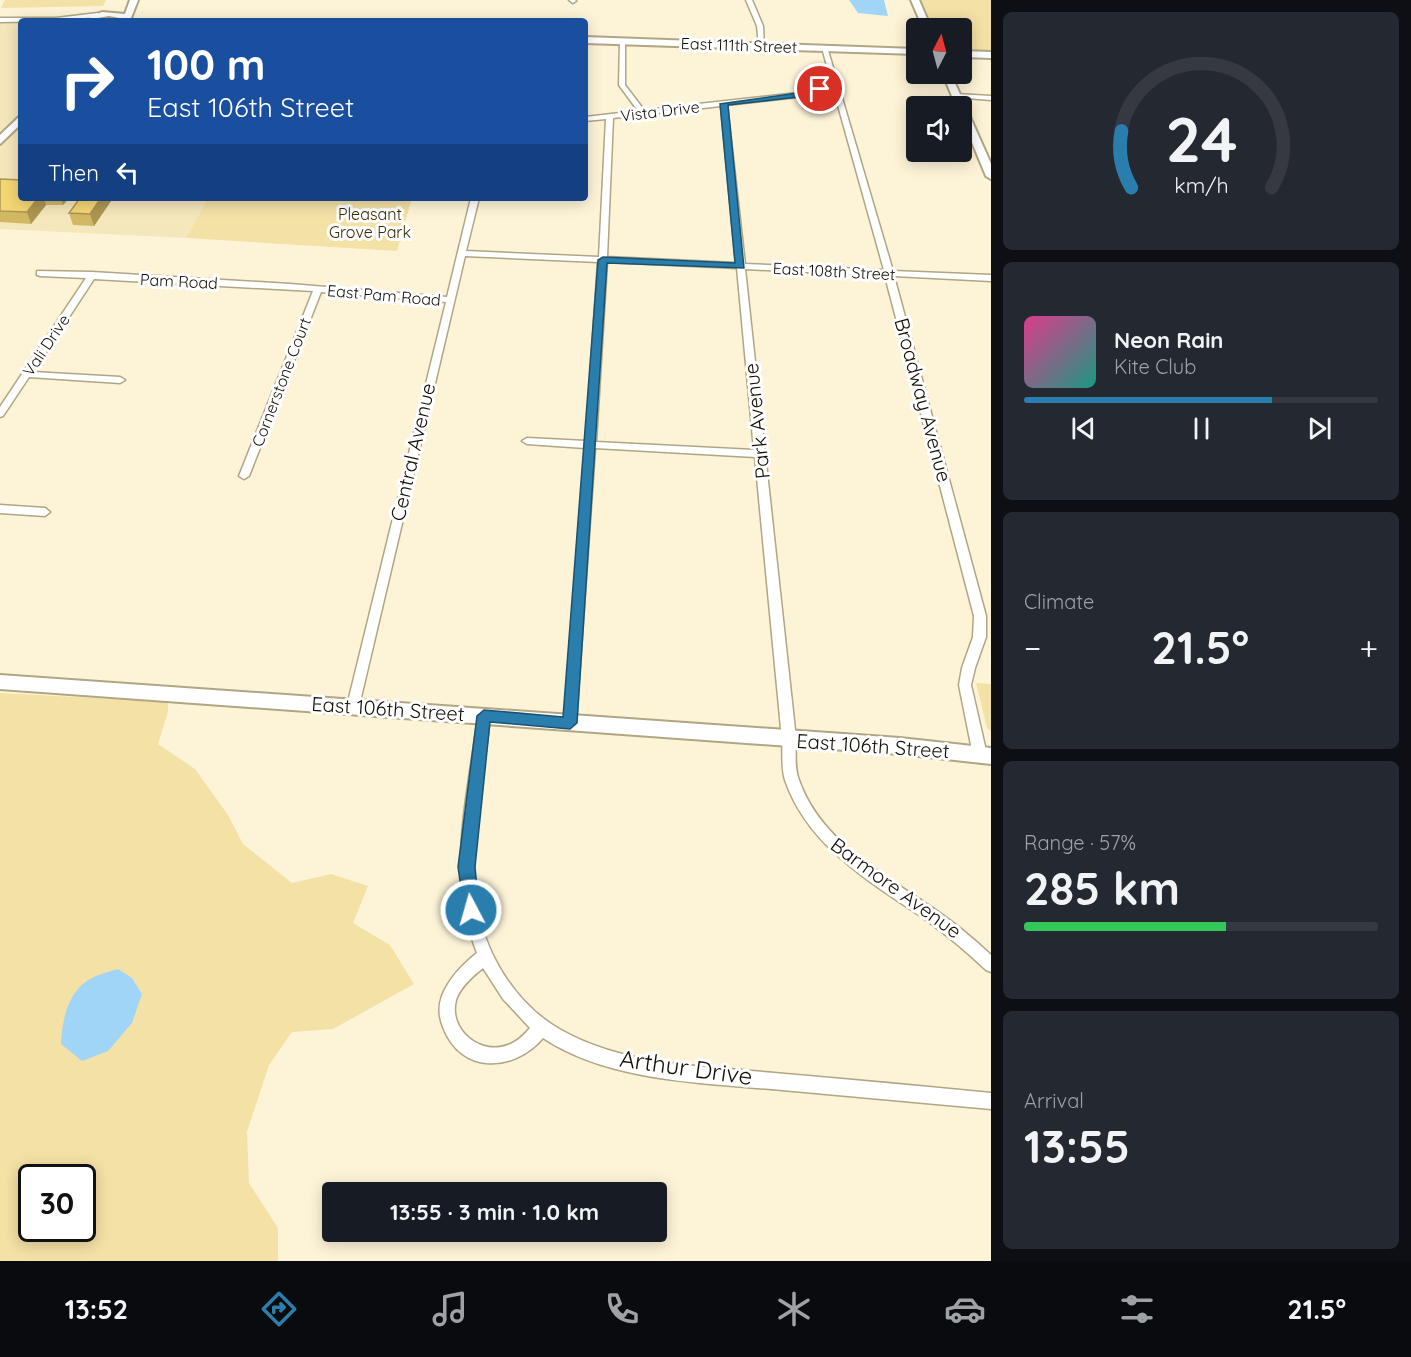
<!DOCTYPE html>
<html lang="en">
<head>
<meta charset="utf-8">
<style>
	body { margin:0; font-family:Quicksand,sans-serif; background:#242831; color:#f1f3f6; height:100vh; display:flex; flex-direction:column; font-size:22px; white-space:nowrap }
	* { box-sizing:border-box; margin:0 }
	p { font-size:20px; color:#9ea1a6 }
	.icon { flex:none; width:33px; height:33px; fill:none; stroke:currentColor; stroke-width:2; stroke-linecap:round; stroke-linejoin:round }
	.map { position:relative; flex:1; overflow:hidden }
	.sheet { display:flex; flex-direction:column; gap:12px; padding:12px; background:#0d0f14; width:420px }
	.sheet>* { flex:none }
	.top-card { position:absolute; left:18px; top:18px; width:570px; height:183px; border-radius:6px; box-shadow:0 3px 15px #0003; background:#1a4fa0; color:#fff; overflow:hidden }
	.needle { width:39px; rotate:6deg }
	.tools { position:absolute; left:906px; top:18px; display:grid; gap:12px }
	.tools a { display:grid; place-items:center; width:66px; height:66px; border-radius:6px; background:#171b24; box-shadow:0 3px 15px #0003; font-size:30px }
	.speed { position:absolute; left:18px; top:1164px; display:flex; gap:12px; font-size:30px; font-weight:700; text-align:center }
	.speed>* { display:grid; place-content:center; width:78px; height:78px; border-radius:50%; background:#171b24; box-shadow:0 3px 15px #0003; line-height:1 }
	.speed .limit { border:3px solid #111; border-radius:9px; background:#fff; color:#111 }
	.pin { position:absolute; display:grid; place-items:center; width:51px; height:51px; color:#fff; margin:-26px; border:3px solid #fff; border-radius:50%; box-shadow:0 2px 6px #0007 }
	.me { position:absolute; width:66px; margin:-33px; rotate:354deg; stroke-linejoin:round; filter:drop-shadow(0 0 4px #0008) }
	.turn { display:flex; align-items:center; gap:21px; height:126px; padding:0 30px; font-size:27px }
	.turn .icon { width:78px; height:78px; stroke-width:2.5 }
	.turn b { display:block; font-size:42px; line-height:51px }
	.then { display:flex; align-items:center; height:57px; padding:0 30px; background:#0003; gap:12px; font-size:22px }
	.big { font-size:45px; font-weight:700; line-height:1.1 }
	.sheet .widget { flex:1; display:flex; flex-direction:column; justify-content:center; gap:9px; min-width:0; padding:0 21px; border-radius:9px; background:#242831 }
	.sheet .dial { align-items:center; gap:0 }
	.dial svg { height:156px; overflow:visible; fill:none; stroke:#363941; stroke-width:7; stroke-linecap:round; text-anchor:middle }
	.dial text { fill:#f1f3f6; stroke:none }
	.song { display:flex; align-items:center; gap:18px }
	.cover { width:72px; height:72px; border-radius:9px; background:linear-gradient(135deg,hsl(330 70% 55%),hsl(170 70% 35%)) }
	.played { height:6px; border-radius:3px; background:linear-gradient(90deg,#297ead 70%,#363941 70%) }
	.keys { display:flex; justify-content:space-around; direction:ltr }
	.heat { display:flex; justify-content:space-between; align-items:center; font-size:33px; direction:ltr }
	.charge { height:9px; border-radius:4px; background:linear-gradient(90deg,#34c759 57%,#363941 0) }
	.trip { position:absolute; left:322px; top:1182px; width:345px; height:60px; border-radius:6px; background:#171b24; box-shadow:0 3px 15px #0003; font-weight:700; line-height:60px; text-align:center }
	.menu { display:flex; height:96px; justify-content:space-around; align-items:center; background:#090b0e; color:#9ea1a6 }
	.menu .icon { width:42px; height:42px }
	.menu .selected { color:#297ead }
	.menu b { font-size:27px; color:#f1f3f6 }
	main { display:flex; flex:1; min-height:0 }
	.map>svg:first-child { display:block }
	.built { fill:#f5e7bc }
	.green { fill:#f4e1a6; fill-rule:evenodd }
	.water { fill:#a0d5f8 }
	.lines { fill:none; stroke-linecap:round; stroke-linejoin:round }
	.street-casing { stroke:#b0a584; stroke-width:3 }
	.secondary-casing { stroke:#b0a584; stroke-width:4 }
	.street { fill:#fff; fill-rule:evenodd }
	.secondary { fill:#fff; fill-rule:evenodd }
	.wall { fill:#d3b864 }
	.shaded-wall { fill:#ac9651 }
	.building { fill:#f5d674; stroke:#ac9651; stroke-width:1.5 }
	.route { fill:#297ead; stroke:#1b5270; stroke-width:1.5 }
	.labels { text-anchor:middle; stroke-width:6; stroke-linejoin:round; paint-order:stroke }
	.far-street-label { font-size:16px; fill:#120e04; stroke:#fff }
	.far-park-label { font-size:16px; fill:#382c00; stroke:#fff }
	.street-label { font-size:20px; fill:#120e04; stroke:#fff }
	.near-street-label { font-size:24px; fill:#120e04; stroke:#fff }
</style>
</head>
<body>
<main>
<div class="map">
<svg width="991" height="1261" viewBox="0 0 991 1261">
	<rect width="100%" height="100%" fill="#fdf4d8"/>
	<path class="built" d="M0 22H21V198H208L186 238 0 229Z"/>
	<path class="green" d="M5 0H106L103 6 1 8Z
		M918 0H991V54L962 53V28H928Z
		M208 198H412L397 251 186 238Z
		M976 683 991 684V731L987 728Z
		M0 693 168 702V712L158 744 195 769 228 815 243 844 292 883 331 874 368 886 353 923 390 945 414 984 333 1029 292 1032 269 1065 247 1132 249 1183 278 1228V1261H0ZM32 1178H82V1228H32Z"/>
	<path class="water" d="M849 0H884L888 16 858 13Z
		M118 969 132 978 142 994 132 1023 108 1051 82 1061 61 1044C62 1022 67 994 87 981 95 975 108 972 118 969Z"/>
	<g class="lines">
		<defs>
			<path id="street" d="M569 0H575L576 1 573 3Z
				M746 0H752L763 26 764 47 759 46 757 26Z
				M98 13 100 16 63 21 0 22V18H56Z
				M620 40 625 41V85L644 110 806 92 831 80 822 48 827 47 893 271 991 275V281L894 276 986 616V637L975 668 971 685 987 755 985 759 980 761 975 759 973 755 959 685 962 668 973 637 974 616 885 276 745 269 796 739C796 752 794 768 799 780 821 843 886 875 937 911 956 924 974 939 991 955V972L986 970C967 952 947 935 926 920 871 882 808 847 785 780 781 768 783 752 782 739L755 457 595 448 576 723 575 727 570 728 565 727 564 723 585 448 527 444 522 441 527 438 586 441 598 262 465 256 359 706 358 710 353 711 348 710 347 706 446 302 321 292 249 476 244 479 239 476 313 291 94 279 33 372 120 377 125 380 120 383 29 377 3 416 0 417V407L86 278 40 276 37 275V271L92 272 290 284 447 297 471 198H479L466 251 599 257 606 119 585 121V117L638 111 619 85ZM832 84 884 270 745 264 727 105 807 96ZM721 106 736 263 607 257 613 118ZM607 262 737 268 754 450 596 442Z
				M956 94 991 96V100L954 97V95Z
				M0 505 45 508 50 512 45 516 0 513Z
				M484 711 489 712 490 716C484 780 466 847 478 910 487 958 518 1006 561 1030 625 1066 703 1066 774 1073 846 1079 919 1086 991 1093V1109C921 1103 852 1096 782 1090 705 1083 609 1082 543 1038 514 1072 461 1075 443 1027 439 1017 438 1007 442 996 449 978 462 965 477 953 446 873 468 798 478 716L479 712ZM483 968 503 999 530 1028C524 1035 517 1042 508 1045 481 1056 448 1030 456 1000 460 987 473 976 483 968Z"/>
			<path id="secondary" d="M130 0H138L131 18 134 21 109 16 81 21 102 12 125 14Z
				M911 0H919L931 28H923Z
				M585 37 916 49V54L585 43Z
				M962 51 991 52V58L962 57Z
				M943 74H951L991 164V179L986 176 962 118V106H956Z
				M21 115V124L0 144V135Z
				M0 675 900 738 991 748V764L900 754 0 689Z"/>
		</defs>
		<use href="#street" class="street-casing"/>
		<use href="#secondary" class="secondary-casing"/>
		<use href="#street" class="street"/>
		<use href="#secondary" class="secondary"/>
	</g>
	<path class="wall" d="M0 179 21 198H69L63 205H46L31 224 0 222Z
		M113 198 94 226 73 225 69 213Z"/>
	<path class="shaded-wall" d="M38 198H44L46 205 31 224 27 212Z
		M61 198H69L63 205Z
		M101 198H113L94 226 90 214Z"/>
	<path class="building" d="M0 179 21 180V198H38L27 212 0 211Z
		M80 198H101L90 214 69 213Z"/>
	<path class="route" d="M820 86 823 90 807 96 728 105 744 268 607 263 577 723 570 729 490 722 475 867 479 910 477 915 471 918 465 915 458 867 477 716 484 710 563 717 598 260 603 257 735 263 720 104 805 92Z"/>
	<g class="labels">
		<g class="far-street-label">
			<text transform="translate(739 45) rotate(2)" y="6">East 111th Street</text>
			<text transform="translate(660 111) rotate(-7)" y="6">Vista Drive</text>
			<text transform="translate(834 271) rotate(3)" y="6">East 108th Street</text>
			<text transform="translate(179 281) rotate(3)" y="6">Pam Road</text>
			<text transform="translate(384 295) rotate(5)" y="6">East Pam Road</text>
			<text transform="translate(46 345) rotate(-56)" y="6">Vali Drive</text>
			<text transform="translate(281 382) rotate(-69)" y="6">Cornerstone Court</text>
		</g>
		<g class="far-park-label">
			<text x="370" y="220">Pleasant<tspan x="370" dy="18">Grove Park</tspan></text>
		</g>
		<g class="street-label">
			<text transform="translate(923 400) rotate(75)" y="7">Broadway Avenue</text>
			<text transform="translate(757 421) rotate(-96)" y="7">Park Avenue</text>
			<text transform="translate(413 452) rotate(-77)" y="7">Central Avenue</text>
			<text transform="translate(388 709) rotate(4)" y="7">East 106th Street</text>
			<text transform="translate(873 746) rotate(4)" y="7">East 106th Street</text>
			<text transform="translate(896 888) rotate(36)" y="7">Barmore Avenue</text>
		</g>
		<g class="near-street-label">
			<text transform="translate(686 1068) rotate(8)" y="8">Arthur Drive</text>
		</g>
	</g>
</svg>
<div class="tools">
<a><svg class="needle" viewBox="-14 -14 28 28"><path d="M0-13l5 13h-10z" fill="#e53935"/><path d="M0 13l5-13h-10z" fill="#9ea1a6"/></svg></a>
<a><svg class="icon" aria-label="sound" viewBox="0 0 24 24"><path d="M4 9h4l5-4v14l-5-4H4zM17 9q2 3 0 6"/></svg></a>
</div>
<div class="speed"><div class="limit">30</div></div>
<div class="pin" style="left:820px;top:89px;background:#d93025"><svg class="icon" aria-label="arrive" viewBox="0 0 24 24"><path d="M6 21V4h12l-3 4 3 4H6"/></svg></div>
<svg class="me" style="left:471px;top:910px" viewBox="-20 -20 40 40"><circle r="17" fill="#297ead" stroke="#fff" stroke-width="3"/><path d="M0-11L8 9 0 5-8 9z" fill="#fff"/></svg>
<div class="trip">13:55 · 3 min · 1.0 km</div>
<div class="top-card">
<div class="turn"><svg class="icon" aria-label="right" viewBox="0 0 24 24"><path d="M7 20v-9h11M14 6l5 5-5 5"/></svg><div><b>100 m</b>East 106th Street</div></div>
<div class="then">Then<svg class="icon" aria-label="left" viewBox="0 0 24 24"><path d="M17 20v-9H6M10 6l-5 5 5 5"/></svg></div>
</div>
</div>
<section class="sheet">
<div class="widget dial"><svg viewBox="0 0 100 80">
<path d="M14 69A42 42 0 1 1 86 69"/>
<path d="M14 69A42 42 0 0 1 9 40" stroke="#297ead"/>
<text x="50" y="56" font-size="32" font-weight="700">24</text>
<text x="50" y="72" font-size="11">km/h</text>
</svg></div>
<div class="widget">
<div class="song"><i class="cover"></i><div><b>Neon Rain</b><p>Kite Club</p></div></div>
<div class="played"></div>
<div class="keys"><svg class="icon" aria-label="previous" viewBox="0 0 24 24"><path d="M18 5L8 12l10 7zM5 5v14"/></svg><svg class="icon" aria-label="pause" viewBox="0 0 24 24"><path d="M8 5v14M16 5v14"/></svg><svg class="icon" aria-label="next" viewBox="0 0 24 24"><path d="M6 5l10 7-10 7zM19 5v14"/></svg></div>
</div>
<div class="widget"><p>Climate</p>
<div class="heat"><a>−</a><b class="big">21.5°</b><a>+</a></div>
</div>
<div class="widget"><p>Range · 57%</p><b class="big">285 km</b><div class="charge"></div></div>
<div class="widget"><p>Arrival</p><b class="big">13:55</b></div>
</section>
</main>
<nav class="menu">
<b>13:52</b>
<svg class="icon selected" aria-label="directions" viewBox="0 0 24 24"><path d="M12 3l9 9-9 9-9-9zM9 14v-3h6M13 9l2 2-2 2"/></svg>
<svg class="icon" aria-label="music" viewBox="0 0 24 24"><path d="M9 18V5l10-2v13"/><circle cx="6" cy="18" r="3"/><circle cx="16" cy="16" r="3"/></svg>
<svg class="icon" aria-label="phone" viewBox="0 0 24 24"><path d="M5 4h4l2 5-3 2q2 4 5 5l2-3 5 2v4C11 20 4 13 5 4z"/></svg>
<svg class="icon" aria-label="climate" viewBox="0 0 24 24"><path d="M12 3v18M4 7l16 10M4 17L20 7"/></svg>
<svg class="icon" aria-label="car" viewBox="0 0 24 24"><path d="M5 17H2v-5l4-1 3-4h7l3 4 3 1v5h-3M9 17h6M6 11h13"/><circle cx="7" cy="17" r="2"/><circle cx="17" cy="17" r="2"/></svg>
<svg class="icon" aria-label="filters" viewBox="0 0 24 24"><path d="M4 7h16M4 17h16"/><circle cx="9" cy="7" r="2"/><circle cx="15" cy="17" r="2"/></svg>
<b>21.5°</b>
</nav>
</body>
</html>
